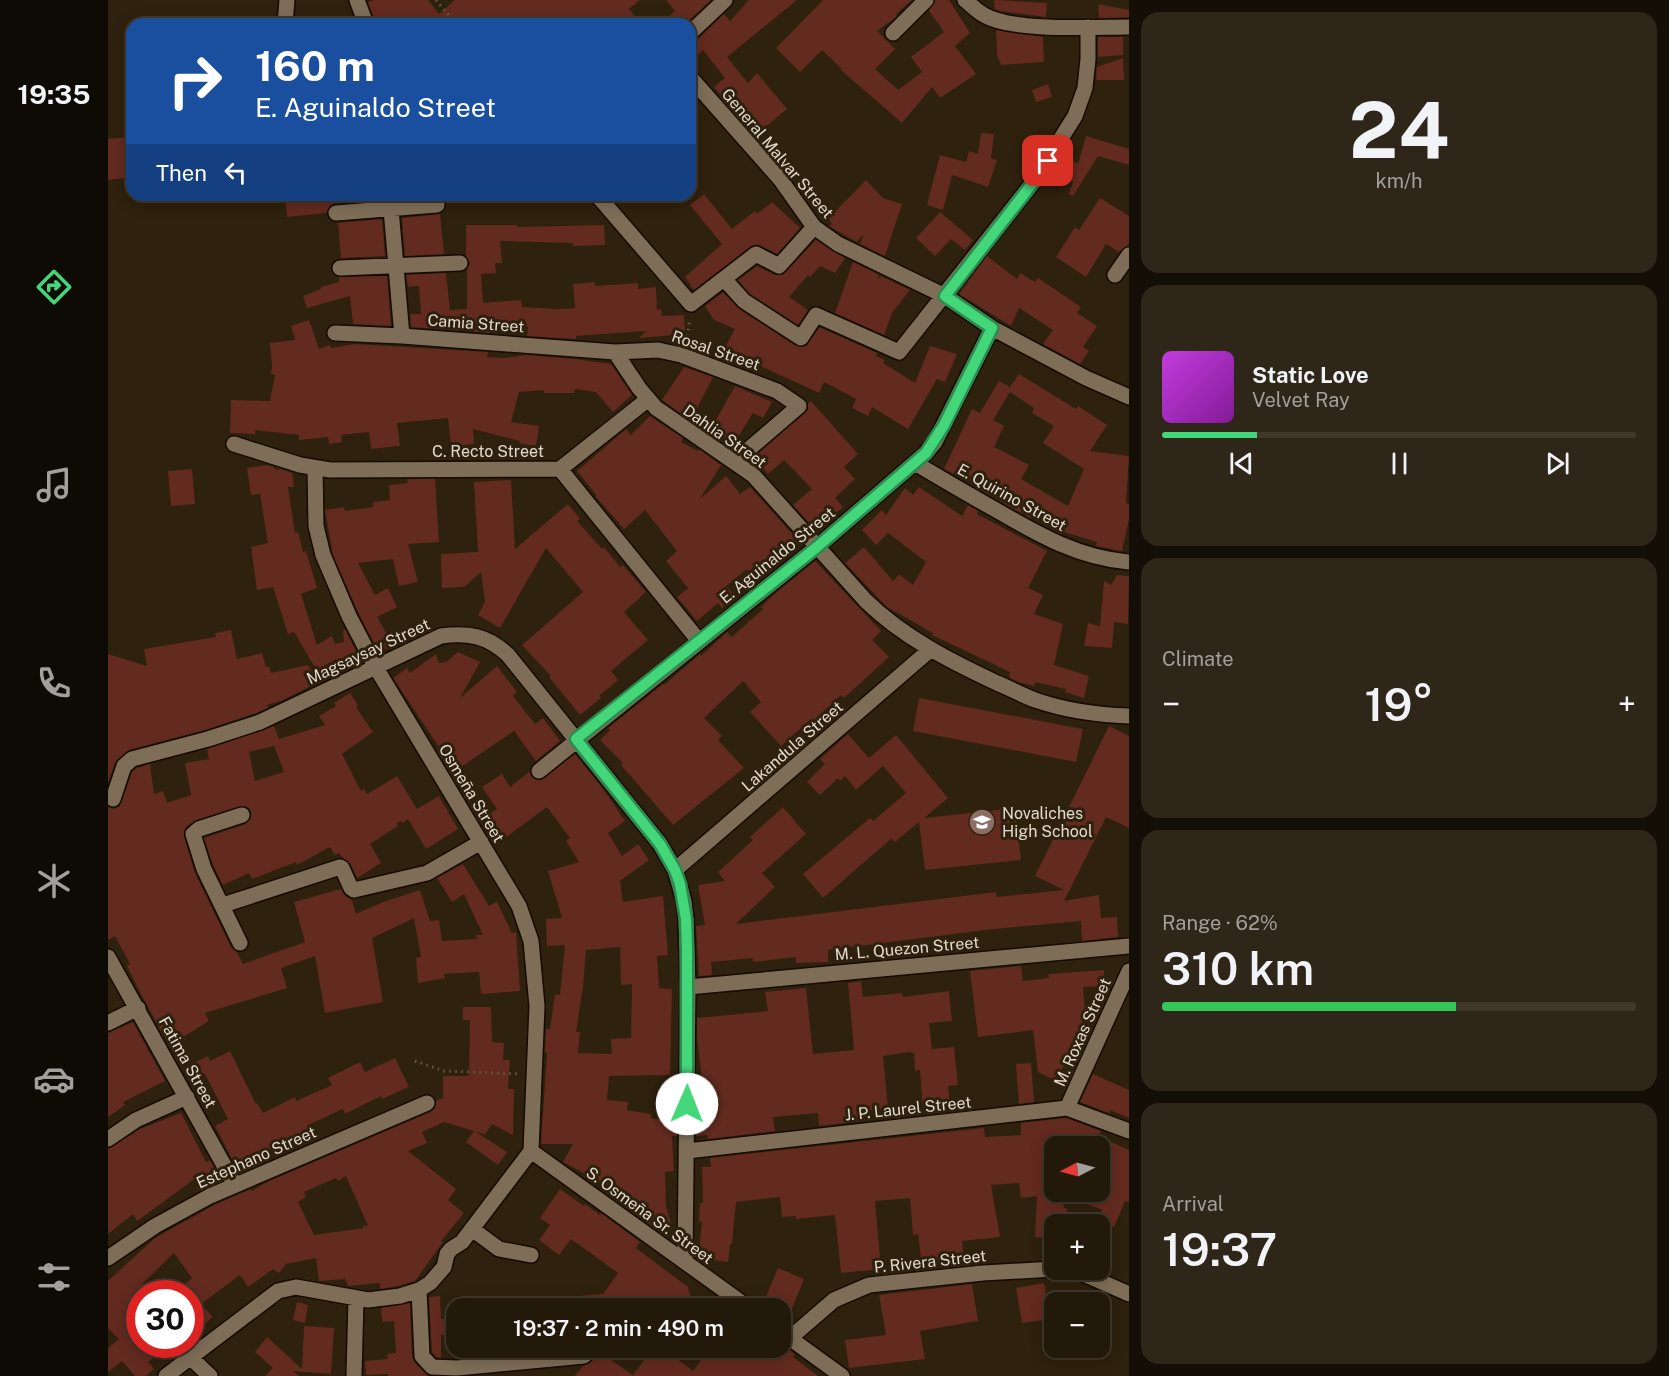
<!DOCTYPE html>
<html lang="en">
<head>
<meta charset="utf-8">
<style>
	body { margin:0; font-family:"Public Sans",sans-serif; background:#2e2618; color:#f1f3f6; height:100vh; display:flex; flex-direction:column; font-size:22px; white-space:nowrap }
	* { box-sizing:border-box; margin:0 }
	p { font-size:20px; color:#a2a09c }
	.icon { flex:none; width:33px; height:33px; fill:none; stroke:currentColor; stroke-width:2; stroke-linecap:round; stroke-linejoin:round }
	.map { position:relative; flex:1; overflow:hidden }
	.panel { display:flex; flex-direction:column; gap:12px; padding:12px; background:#130e06; width:540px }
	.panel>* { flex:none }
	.guide { position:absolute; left:18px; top:18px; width:570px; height:183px; border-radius:18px; box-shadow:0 3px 15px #0003,0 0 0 2px #3f382b; background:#1a4fa0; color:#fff; overflow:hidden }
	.needle { width:39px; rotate:264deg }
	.tools { position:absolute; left:936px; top:1136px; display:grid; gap:12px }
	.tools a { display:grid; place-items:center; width:66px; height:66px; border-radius:12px; background:#22190a; box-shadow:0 3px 15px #0003,0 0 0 2px #3f382b; font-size:30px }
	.speed { position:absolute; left:18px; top:1280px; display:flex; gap:12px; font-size:30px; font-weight:700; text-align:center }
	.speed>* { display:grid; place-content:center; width:78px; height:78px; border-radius:50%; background:#22190a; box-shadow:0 3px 15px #0003,0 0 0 2px #3f382b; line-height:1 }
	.speed .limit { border:9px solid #d22; background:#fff; color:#111 }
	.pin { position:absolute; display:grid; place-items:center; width:51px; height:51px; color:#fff; margin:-26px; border-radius:12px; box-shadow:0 3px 9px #0006 }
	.me { position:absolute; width:66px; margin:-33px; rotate:1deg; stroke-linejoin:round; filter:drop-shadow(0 0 4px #0008) }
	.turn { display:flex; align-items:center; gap:21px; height:126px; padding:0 30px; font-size:27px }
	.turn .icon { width:78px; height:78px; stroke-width:2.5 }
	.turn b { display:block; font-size:42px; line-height:51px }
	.then { display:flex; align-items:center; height:57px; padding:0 30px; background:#0003; gap:12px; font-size:22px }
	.big { font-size:45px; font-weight:600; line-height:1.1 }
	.panel .card { flex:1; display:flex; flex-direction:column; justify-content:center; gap:9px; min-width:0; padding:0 21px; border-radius:18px; background:#2e2618 }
	.panel .dial { align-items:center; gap:0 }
	.dial b { font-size:78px; line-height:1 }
	.song { display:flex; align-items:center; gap:18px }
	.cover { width:72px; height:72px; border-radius:9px; background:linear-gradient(135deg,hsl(290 70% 55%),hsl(290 70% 35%)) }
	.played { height:6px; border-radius:3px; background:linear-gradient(90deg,#44d77a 20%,#3f382b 20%) }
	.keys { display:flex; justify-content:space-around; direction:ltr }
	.heat { display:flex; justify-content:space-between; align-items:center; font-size:33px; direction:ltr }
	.charge { height:9px; border-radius:4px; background:linear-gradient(90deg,#34c759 62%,#3f382b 0) }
	.trip { position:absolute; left:338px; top:1298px; width:345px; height:60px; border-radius:18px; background:#22190a; box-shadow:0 3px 15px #0003,0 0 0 2px #3f382b; font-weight:600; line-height:60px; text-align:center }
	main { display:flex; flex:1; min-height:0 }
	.menu { display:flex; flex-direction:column; width:108px; justify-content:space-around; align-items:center; background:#0e0a04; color:#a2a09c }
	.menu .icon { width:42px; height:42px }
	.menu .selected { color:#44d77a }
	.menu b { font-size:27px; color:#f1f3f6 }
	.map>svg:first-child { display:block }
	.building { fill:#632a1f; fill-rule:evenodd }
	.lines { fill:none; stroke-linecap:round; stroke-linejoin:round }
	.minor-casing { stroke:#160a00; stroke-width:18 }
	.path { stroke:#655947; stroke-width:3; stroke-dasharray:1.5 4.5; stroke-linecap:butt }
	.minor { stroke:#7e6e58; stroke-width:15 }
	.route-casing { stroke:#2c8c4f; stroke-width:15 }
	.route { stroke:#44d77a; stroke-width:10 }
	.labels { text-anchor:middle; stroke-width:6; stroke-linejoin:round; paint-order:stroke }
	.street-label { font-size:16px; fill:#e3dace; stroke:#2e210d }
	.poi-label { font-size:16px; fill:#e3dace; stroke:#2e210d; text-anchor:start }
</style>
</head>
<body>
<main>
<nav class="menu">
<b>19:35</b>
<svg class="icon selected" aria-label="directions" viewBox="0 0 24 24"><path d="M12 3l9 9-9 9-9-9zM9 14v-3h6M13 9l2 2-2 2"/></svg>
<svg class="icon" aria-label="music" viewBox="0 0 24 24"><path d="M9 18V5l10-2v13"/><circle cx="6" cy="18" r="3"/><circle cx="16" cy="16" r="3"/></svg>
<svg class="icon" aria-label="phone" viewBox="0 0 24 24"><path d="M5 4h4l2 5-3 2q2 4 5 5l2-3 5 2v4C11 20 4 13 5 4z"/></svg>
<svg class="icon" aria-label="climate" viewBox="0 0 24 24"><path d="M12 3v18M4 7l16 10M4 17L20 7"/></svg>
<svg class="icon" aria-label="car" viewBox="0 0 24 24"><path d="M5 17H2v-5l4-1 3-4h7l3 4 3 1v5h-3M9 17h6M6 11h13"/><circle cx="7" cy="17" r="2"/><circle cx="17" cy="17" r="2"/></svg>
<svg class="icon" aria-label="filters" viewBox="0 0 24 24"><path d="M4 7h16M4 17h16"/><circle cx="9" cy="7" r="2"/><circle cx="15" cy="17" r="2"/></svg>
</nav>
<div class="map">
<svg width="1021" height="1376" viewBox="0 0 1021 1376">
	<rect width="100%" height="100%" fill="#2e210d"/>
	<path class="building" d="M266 0H320L331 14 347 0H532L521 9 533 24H308L302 16 284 24H268L260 2Z
		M558 0H603L577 24H551L567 11Z
		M641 0H689L619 57 640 83 649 73 679 109 647 136 606 87 617 78 595 50 582 62V42L589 40 616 14 622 21Z
		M715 0H804L788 14 789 15 787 18 769 31 787 49 767 69 790 90 814 72 803 57 836 32 821 11 827 0H841L862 33 847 46 868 74 832 98 824 87 794 123 733 70 734 69 714 50 692 72 668 48Z
		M886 0 939 3 938 17 892 11 887 9Z
		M990 4 1021 10V17L991 18Z
		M888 30 935 37 936 62 893 65 889 55Z
		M990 37H1015V55L990 57Z
		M1015 58 1016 80H988L989 67Z
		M940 84 944 97 928 102 924 90Z
		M873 133 886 134 883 158 889 160 880 187 844 175 835 210 819 205 832 155 858 162 861 151 870 154Z
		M978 136 1021 149V165L990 156 965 196 961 194 965 182 950 172 959 157 970 164Z
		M22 137 24 177 0 180V139Z
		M758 180 775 198 794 204 777 256 752 244 755 236 754 235 749 242 721 226 724 223 720 219Z
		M596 194 624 229 647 211 649 214 664 202 692 228 669 254 652 245 643 246 586 290 577 277 614 244 582 205Z
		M177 195H324V196L227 203 222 205 218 213 179 217Z
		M992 198 1021 216V244L1011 252 998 244 978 277 948 257 967 227 971 230Z
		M832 212 865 240 857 250 843 239 827 256 808 238Z
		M332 214 336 254 297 256 294 218Z
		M274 219 277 256 233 258 230 223Z
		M358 225H409V227L496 225 497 245 465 246V243L392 241 394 263H387L388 273 373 274 375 303 413 300 414 307 449 309 467 308 465 284 487 282V286L530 283V289L548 287 549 310 553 309 554 316 576 315 577 334 531 338 538 331 468 336V339L419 336 420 327 382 330V333L303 327 302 314H313L311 286 300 287 298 275 338 273 342 310 359 309V270L362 263 358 256Z
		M708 240 737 258 727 273 712 266 702 277 700 275 681 297 700 310 690 325 642 294 630 280 649 266 667 275H675Z
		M879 256 909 279 912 273 927 282 930 278 973 307 969 313 989 326 975 347 981 351 972 364 935 344 945 330 911 308 903 326 851 294Z
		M745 262 771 275 769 280 773 276 802 290 784 313 776 335 727 313Z
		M279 276 283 326 245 324 242 296 199 308 195 296 213 289V287L231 282V277Z
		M615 292 631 309 688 346H698L711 328H713L769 353 768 356 777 360 775 363 807 383 822 346 849 354 837 382 829 379 800 429 764 407 760 416 744 408 748 399 716 382 711 393 646 363 645 366 616 349 627 329 606 320 597 306Z
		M201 320 211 349 222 345 223 348 247 344 380 352 379 357 396 358 418 355 467 359 503 364 524 395 505 412 488 392 467 389 466 393H436V390L411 392 403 422 431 426 428 446 411 443 412 441 365 429 366 444 343 446 340 418 289 423 292 446 263 449 261 432 233 435 234 442 221 444 220 437 191 440V435L147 430V434L122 433 123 400 162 401 167 375 163 374 164 366 162 343 187 340 183 326Z
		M576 367 605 377 583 421 554 400Z
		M911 374 968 409 970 406 999 425 982 451 1021 456 1018 503 1021 504V519L1014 551 988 546 989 542 953 531 924 514 922 518 869 488 871 485 836 469 864 409 872 413 891 381 902 387ZM902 392 926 408 924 413 946 426 935 443 976 469 960 506 913 479 921 465 886 447 896 426 885 420Z
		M627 386 664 402 655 418 645 413 623 448 601 432Z
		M703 401 750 454 736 467 747 479 727 498 735 507 723 518 719 514 705 527 685 505 704 489 676 460 660 474 646 457 697 413 700 409V403Z
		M542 416 575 438 573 442 590 451 591 449 613 465 592 499 618 476 632 494 642 487 690 540 684 545 682 543 645 577 639 569 618 586 627 596 614 608 610 603 589 621 569 597 580 588 558 561 569 551 537 510 516 529 488 497 489 496 469 471 518 429 523 435Z
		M159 465 166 467 167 470 173 469 184 473 186 487H180L187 533 190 532 195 552 198 551 209 588 193 594 209 645 224 636 227 644 236 642 235 631 237 629 250 655 231 665 228 659 216 666 220 679 215 681 186 632 180 634 165 587 149 590 143 547 160 543 152 494 143 495 139 468Z
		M84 469 87 504 63 506 60 471Z
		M299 479H327L331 542 300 544 310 582 291 586 285 559 250 563 267 595 280 588 289 607 269 617 285 645 271 653 250 612 225 555 217 510 236 507 237 511 265 507V502L282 500 281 485 300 483Z
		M403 480 407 549 460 504 472 519 469 521 494 549 496 547 512 567 515 565 538 592 516 612 540 640 503 671 510 680 491 696 493 698 472 715 441 677 443 676 414 645 475 592 438 548 392 628 370 615 377 602 373 572 356 587 334 588 333 554 370 552 366 482Z
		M811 487 854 516 860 505 870 511 869 514 939 551 920 588 935 595 926 614 955 624 946 665 981 676 976 698 957 692 958 689 927 682 926 686 910 682 901 677 902 672 824 635 825 633 779 607 737 563 756 547 785 581 791 574 805 585 818 562 780 533 768 545 754 530 774 510 778 515 797 488 805 495Z
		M707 561 773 631 764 640 781 657 736 698 733 695 705 721 703 719 673 746 642 712 653 702 635 681 596 718 614 736 610 740 636 768 565 825 513 765 515 763 492 740 502 730 500 728 555 684 556 685 592 654 593 656 619 632 624 637 655 609 653 607 670 591Z
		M1009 575 1021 576 1020 624 1006 622 1004 648 976 646 980 623 992 626 996 581 1003 585Z
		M123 630 129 659 154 653 158 667 161 666 163 673 200 665 211 682 173 701 159 705 160 708 148 713 97 730 21 750 7 762 0 783V654L39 666 36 649 108 637 107 633Z
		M350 652 372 662 352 698 389 666 409 692 405 696 427 724 435 718 452 741 428 761 406 731 347 771 285 678 299 668 302 673 328 654 331 663 338 662Z
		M242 693 250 705 248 707 265 732 234 754 253 791 256 789 259 794 289 776 309 809 331 796 350 829 318 849 300 819 295 823 293 821 289 823 290 826 262 844 273 863 249 878 242 863 235 858 231 853 227 855 222 847 189 865 188 862 144 879 141 873 115 885 105 865 96 838 138 824 143 818V811L140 807 132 806 88 820 78 827 76 837 87 873 123 947 129 952 135 964 197 942 186 902 233 889 237 896 244 900 248 914 275 902 312 890 322 921 331 920 334 941 369 939 368 935H375L356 894 344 902 329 878 355 864 381 906 389 902 404 933 408 932 412 991 373 994 371 972 336 974 337 978 310 983 308 958 313 957 306 918 264 938 275 1002 217 1013 207 956 173 968 179 988 97 1013 101 1021 75 1037 77 1039 61 1046 32 992 19 966 22 964 7 936 0 940V807L6 809 12 806 24 772 29 768 42 764 46 794 55 791 59 803 83 795 77 763 101 759 99 749 166 726 171 739 217 725 211 716 228 706 226 703ZM166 746 176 772 147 781 141 752Z
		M811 698 975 729 968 762 805 731Z
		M1001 726 1021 736V828L998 817 956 901 991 895 993 918 1009 917 1010 937 974 941 973 921 885 929 720 950V962L688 963V957L645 962V958L603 962 604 975 591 976 588 926 597 925 590 885 617 881 610 872 645 840 642 837 675 807 698 834 654 873 667 887 628 924 888 892V897L956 890 927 876Z
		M740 734 761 758 788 735 840 798 816 818 907 808 913 860 817 870 811 822 787 842 784 838 715 898 695 874 762 818 765 821 798 793 775 766 748 790 737 776 732 781 730 778 712 795 699 782 717 764 712 759Z
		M467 754 496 790 517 821 500 833 514 856 530 844 541 860 512 881 515 902 555 896 560 955 549 956 551 988 564 989 562 1075 501 1076 499 1100 520 1102 519 1110 543 1114V1118L569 1122V1136H564L566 1171 557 1172 558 1206 563 1224 547 1228 494 1190 495 1183 455 1162 465 1144H433L439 1053 437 1052 438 1029H442L447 994 452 995 457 945 439 946 438 919 454 918 440 871 471 862 458 841 462 838 439 807 393 841 376 818 389 809 374 787 394 774 402 787 421 772 427 780H433ZM512 947 513 985 524 984 523 1038 503 1039 504 1054 470 1053 472 1032H468L475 987 478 950Z
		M913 966 915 981 941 978 940 974 996 970V986L975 987 977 1012 973 1013 976 1039 969 1040 948 1081 930 1072 925 1030 870 1037 862 971Z
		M753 981 755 997 794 993 795 997 841 991 844 1021 821 1023 824 1049 846 1047 850 1085 840 1086 842 1106 815 1109 812 1070 807 1071 806 1053 801 1052 775 1056 780 1108 753 1111 754 1121 711 1126 710 1113 665 1117 667 1131 600 1139 599 1135 588 1136 589 1099 596 1097 589 1038V1018L660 1011 657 992 698 988 705 1054 746 1050 740 983Z
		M355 1007H383L384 1042 396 1043 395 1060H402L400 1089H406L405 1135 384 1124 377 1134 368 1132 399 1152 390 1165 358 1142 366 1131 336 1122 314 1132 319 1143 300 1151 348 1189 340 1200 356 1213 333 1241 335 1242 307 1281 290 1286 272 1289V1283L240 1286 237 1279 211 1281 208 1258 178 1264 171 1273 165 1269 140 1287 132 1275 93 1304 105 1317 82 1336V1293H66L84 1278 66 1253 34 1284 44 1293H32V1344H63L40 1362 46 1369 38 1376H27L14 1361 0 1372V1348L11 1339 0 1328V1281L47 1238 106 1205 143 1189 144 1191 159 1182 323 1112 327 1108 328 1101 335 1098V1076H361L362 1020H355ZM238 1176 260 1226H255L256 1228 206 1235 190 1202 198 1197 196 1192 228 1178 230 1181Z
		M25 1022 57 1081 15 1102 17 1105 0 1117V1033Z
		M122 1051 148 1104 149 1103 155 1113 187 1097 188 1101 224 1085 220 1078 252 1062 257 1072 287 1058 301 1087 274 1099 273 1096 237 1114 235 1109 200 1125 204 1131 176 1145 175 1143 132 1166 134 1171 131 1173 107 1126 120 1119 97 1074 84 1080 78 1067 100 1056 102 1061Z
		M923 1063 926 1102 911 1104 908 1064Z
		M985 1074 1021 1090V1118L1002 1110 1001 1113 972 1102Z
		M73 1113 98 1162 102 1160 113 1181 101 1186 92 1175 29 1221 25 1214 0 1234V1149L32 1129Z
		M958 1118 993 1131 986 1146H946V1191H954L956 1208H959L958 1224H946V1239L927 1237 929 1196 913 1198 911 1183 883 1185 892 1237 854 1241 856 1260 814 1265 810 1234 805 1235 802 1198 767 1201 773 1269 733 1273 727 1215 688 1219V1216L674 1217 672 1197 628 1202 624 1244H622L620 1262 590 1258 594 1222 591 1221 592 1203H595L594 1167H603L602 1158 876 1128 877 1137 913 1135V1123Z
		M992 1137 1021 1150V1202L1017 1201 1006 1227 990 1221 994 1210 979 1204 984 1191H992Z
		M452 1189 476 1206 477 1204 492 1215 493 1213 532 1242 528 1248 580 1287 586 1308H447V1298L495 1294 510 1273 463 1239 451 1255 431 1240 442 1225 432 1218Z
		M670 1268 696 1279 683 1311 657 1299Z
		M936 1283 942 1319 914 1323 908 1288Z
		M864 1284 870 1321 812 1331 817 1359 741 1368 737 1340 778 1335 771 1295Z
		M332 1296 333 1319H338V1335H333V1358L328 1357 324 1352 321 1297Z
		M189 1302 200 1305 197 1323 185 1320Z
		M302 1303 304 1357 307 1363 320 1376H280V1374L258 1375 257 1361 280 1359 279 1354 288 1353 286 1321 274 1322 273 1308Z
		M196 1326 226 1328 223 1374 185 1371 191 1376H157L165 1368 147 1352 159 1337 194 1369Z
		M369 1347H426V1351L370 1356Z
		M546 1347H554L585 1371 603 1347H676L687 1354 685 1357 710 1376H467L475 1366 485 1361V1353L488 1350 525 1375Z"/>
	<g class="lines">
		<defs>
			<path id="minor" d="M249 0 258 24
				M857 0C863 5 869 11 876 15 904 32 987 27 1021 27
				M177 24 179 0
				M582 33 617 0
				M785 33 818 0
				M582 77 672 179 706 227 730 244 837 296 884 328 978 378 1021 397
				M489 195 583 304 648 254 671 266 706 227
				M283 209 294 336
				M228 213 329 205
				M232 268 352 263
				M1007 275 1021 255
				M616 279 636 301 693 338 708 315 791 352 927 180 967 116 977 88 980 59V27
				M227 333 294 336 507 352 550 350 573 355 669 391 691 406 627 461
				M507 352 531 388 548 408 645 475 758 601C795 637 842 661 889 683 901 688 914 695 927 700 956 710 990 715 1021 716
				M126 444 192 465 222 470 452 469
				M807 463C834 479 861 495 888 510 931 535 971 558 1021 562
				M207 468 208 526 215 555 241 616 267 666 411 906 423 941 429 1006 423 1151
				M452 469 591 641
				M452 469 539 400
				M431 771 709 547 818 453 827 442 884 328
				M5 799 16 766 24 759 100 739 152 722 333 636C360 632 380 636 400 655L552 844 567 870 576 901 578 919 580 987 577 1261
				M567 870 823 649
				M115 905 232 867 234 868 243 888 246 890 319 873 373 842
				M132 943 96 869 85 834 91 829 134 815
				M0 957 127 1185
				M580 987 1021 946
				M0 1023 30 1008
				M959 1108 1021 971
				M0 1139 28 1120 79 1097
				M423 1151 641 1308
				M579 1151 959 1108 1021 1131
				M364 1229 391 1249 423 1255
				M0 1258 47 1226 102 1196 319 1103
				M964 1269 1021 1294
				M311 1290 314 1356 324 1367 349 1368 476 1356
				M672 1331 734 1376
				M682 1338 726 1300 761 1285 875 1273 946 1269
				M82 1357 102 1376
				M58 1376 170 1291 188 1287 260 1300 292 1296 311 1290 322 1283 336 1267 339 1254 343 1249 354 1242 423 1151
				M246 1376 248 1299"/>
		</defs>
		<use href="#minor" class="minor-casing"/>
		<path class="path" d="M328 0 348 24
			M578 342 582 319
			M307 1061 336 1071 412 1074"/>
		<use href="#minor" class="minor"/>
	</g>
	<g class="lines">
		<defs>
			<path id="route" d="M579 1104V949L578 919 572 884 567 870 552 844 468 739 709 547 818 453 836 425 884 328 837 296 927 180 940 161"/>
		</defs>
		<use href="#route" class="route-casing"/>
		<use href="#route" class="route"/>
	</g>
	<defs>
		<symbol id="school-disc" viewBox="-11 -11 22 22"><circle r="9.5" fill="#8d6e63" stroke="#2e210d"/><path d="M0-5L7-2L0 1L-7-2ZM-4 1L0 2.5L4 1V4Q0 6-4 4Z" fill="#fff"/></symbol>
	</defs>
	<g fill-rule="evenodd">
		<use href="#school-disc" x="859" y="807" width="30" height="30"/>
	</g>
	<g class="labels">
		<g class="street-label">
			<text transform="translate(670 153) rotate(50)" y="6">General Malvar Street</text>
			<text transform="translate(368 323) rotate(4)" y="6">Camia Street</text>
			<text transform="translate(608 350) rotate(19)" y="6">Rosal Street</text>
			<text transform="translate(617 436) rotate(35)" y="6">Dahlia Street</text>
			<text x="380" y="457">C. Recto Street</text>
			<text transform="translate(904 497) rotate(29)" y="6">E. Quirino Street</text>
			<text transform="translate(669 555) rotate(-39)" y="6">E. Aguinaldo Street</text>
			<text transform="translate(260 651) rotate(-25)" y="6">Magsaysay Street</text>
			<text transform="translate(684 746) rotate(-41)" y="6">Lakandula Street</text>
			<text transform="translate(364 793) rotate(59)" y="6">Osmeña Street</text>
			<text transform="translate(799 948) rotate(-5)" y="6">M. L. Quezon Street</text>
			<text transform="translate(974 1032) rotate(-66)" y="6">M. Roxas Street</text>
			<text transform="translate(80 1062) rotate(61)" y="6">Fatima Street</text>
			<text transform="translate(800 1108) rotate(-6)" y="6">J. P. Laurel Street</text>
			<text transform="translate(148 1157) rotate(-24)" y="6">Estephano Street</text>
			<text transform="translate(542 1215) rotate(36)" y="6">S. Osmeña Sr. Street</text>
			<text transform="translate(822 1261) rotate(-6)" y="6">P. Rivera Street</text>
		</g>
		<g class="poi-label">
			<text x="894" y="819">Novaliches<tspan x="894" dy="18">High School</tspan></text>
		</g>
	</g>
</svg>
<div class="tools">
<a><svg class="needle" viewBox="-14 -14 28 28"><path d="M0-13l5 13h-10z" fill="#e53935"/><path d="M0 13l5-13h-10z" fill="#a2a09c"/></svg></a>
<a>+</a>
<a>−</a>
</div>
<div class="speed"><div class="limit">30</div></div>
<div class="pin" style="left:940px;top:161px;background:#d93025"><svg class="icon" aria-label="arrive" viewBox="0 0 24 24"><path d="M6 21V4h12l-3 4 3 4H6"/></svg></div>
<svg class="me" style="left:579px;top:1104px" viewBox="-20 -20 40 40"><circle r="19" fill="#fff"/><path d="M0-13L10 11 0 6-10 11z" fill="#44d77a"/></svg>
<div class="trip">19:37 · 2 min · 490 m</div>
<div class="guide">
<div class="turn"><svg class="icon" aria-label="right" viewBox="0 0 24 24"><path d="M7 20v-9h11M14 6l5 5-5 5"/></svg><div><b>160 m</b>E. Aguinaldo Street</div></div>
<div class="then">Then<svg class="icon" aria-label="left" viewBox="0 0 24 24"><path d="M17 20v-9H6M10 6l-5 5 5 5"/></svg></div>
</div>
</div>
<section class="panel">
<div class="card dial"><b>24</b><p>km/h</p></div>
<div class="card">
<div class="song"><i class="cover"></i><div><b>Static Love</b><p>Velvet Ray</p></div></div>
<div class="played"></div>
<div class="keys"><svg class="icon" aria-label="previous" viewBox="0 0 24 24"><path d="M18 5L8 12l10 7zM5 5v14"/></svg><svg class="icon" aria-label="pause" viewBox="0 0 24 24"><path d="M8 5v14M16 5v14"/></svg><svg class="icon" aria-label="next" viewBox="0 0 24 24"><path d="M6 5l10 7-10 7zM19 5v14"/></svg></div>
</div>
<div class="card"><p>Climate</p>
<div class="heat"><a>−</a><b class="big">19°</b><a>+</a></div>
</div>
<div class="card"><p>Range · 62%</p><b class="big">310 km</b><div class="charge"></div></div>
<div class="card"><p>Arrival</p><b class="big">19:37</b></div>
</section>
</main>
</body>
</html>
